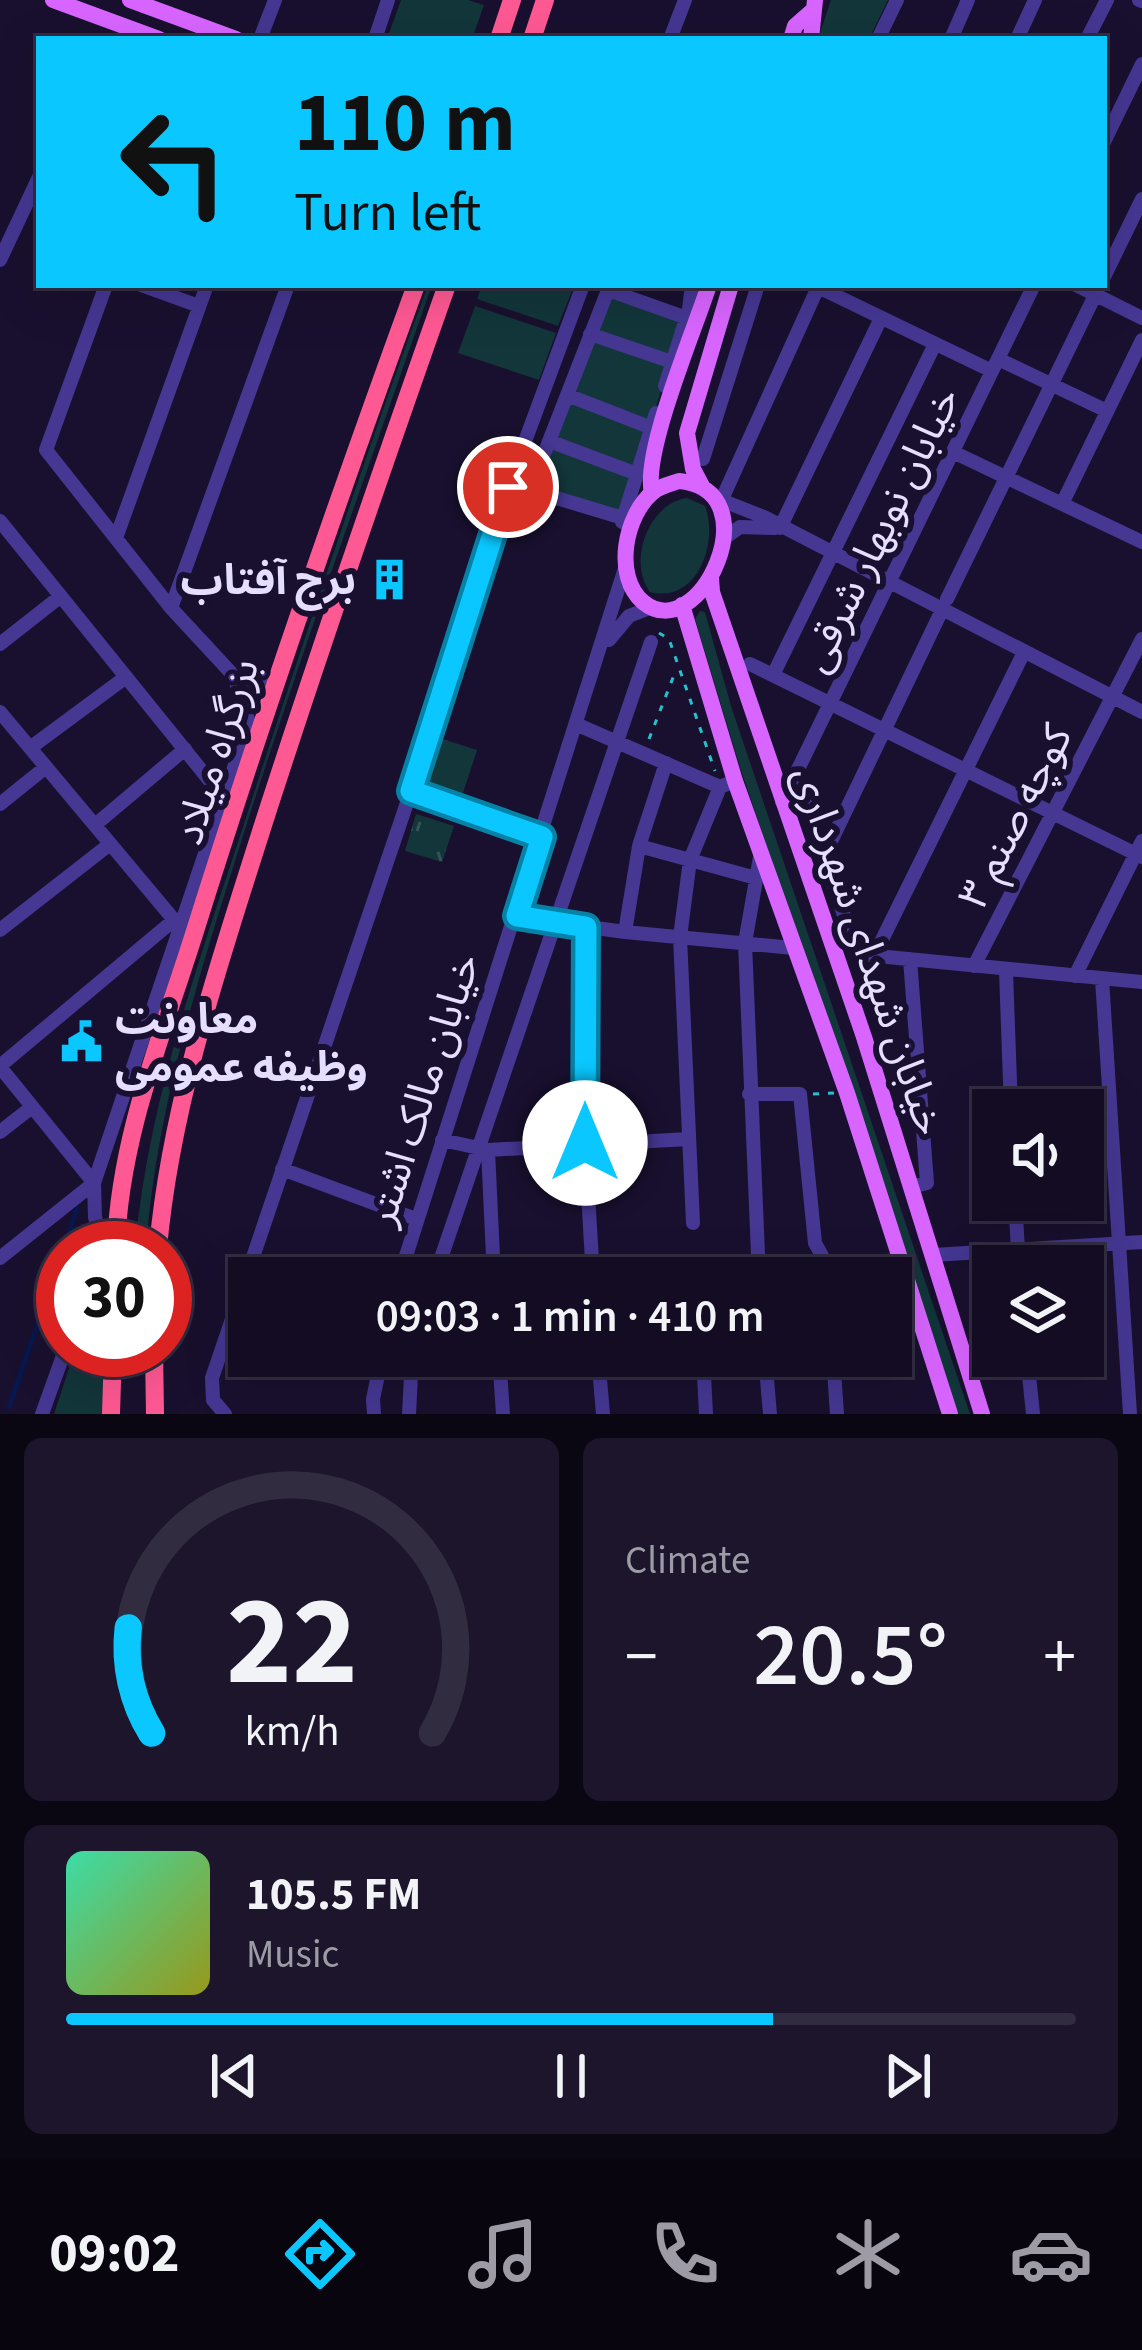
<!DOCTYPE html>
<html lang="en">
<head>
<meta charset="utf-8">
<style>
	body { margin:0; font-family:"Source Sans 3","Noto Sans Arabic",sans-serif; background:#1c152b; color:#f1f3f6; height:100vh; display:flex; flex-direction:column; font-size:45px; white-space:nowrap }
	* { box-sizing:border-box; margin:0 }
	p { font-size:39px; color:#9d9ba6 }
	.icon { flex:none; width:66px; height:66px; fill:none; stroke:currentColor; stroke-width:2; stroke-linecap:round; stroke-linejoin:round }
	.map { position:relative; height:1414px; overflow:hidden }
	.drawer { display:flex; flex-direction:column; gap:24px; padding:24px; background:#0a0713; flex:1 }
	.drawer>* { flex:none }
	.guide { position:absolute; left:36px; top:36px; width:1071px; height:252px; border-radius:0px; box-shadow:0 12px 48px #0002,0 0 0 3px #322c41; background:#0ac8ff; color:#111; overflow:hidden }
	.buttons { position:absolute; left:972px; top:1089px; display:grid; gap:24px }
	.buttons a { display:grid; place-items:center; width:132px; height:132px; border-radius:0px; background:#130c23; box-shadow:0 12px 48px #0002,0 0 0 3px #322c41; font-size:60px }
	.speed { position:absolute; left:36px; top:1221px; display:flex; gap:24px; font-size:60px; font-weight:700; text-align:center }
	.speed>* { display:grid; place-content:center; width:156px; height:156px; border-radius:50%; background:#130c23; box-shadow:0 12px 48px #0002,0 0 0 3px #322c41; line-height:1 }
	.speed .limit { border:18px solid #d22; background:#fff; color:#111 }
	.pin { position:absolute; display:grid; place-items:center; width:102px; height:102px; color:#fff; margin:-51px; border:6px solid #fff; border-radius:50%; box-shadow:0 3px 12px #0007 }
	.me { position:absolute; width:132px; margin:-66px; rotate:0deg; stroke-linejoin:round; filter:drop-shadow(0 0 9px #0008) }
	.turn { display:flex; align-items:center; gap:42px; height:252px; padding:0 60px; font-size:54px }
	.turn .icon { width:156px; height:156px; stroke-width:2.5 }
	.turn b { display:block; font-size:84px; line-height:102px }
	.big { font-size:90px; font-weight:600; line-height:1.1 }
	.drawer .tile { flex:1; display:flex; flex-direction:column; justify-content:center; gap:18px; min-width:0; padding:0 42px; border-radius:18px; background:#1c152b }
	.drawer .dial { align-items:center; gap:0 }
	.dial svg { height:312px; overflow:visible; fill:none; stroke:#322c41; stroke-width:7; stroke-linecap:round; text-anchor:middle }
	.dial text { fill:#f1f3f6; stroke:none }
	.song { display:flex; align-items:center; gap:36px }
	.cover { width:144px; height:144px; border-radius:18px; background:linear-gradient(135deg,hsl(160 70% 55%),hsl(60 70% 35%)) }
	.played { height:12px; border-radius:6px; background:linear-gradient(90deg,#0ac8ff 70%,#322c41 70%) }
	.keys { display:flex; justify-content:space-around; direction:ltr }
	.heat { display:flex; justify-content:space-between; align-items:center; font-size:66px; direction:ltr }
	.drawer .tiles { flex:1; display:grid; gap:24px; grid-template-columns:1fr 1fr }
	.tile:last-child { grid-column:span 2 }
	.trip { position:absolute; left:228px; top:1257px; width:684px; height:120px; border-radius:0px; background:#130c23; box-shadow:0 12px 48px #0002,0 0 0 3px #322c41; font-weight:600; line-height:120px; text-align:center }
	.tab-bar { display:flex; height:192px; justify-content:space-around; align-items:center; background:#08050e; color:#9d9ba6 }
	.tab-bar .icon { width:84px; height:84px }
	.tab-bar .current { color:#0ac8ff }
	.tab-bar b { font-size:54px; color:#f1f3f6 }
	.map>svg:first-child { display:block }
	.grass { fill:#12363a }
	.park { fill:url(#park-tufts) }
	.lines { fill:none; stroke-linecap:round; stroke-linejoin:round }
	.stream { stroke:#061852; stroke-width:4.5 }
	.path { stroke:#26c1cb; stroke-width:3; stroke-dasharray:6 9; stroke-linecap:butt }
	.minor { stroke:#453792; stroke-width:14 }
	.major { stroke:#d865ff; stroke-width:16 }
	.highway { stroke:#ff5994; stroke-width:18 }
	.route-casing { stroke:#0682a6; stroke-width:30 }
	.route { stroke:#0ac8ff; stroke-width:21 }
	.labels { text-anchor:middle; stroke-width:12; stroke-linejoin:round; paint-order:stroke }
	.street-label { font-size:42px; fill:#e6deff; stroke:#19102f }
	.poi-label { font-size:42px; font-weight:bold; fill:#e6deff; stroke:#19102f; text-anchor:end }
</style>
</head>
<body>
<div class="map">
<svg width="1142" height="1414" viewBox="0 0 1142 1414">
	<defs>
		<pattern id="park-tufts" width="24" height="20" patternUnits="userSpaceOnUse" patternTransform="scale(3)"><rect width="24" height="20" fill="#12363a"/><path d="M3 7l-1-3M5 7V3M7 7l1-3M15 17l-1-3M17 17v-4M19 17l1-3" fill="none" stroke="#345358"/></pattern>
	</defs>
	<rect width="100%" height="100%" fill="#19102f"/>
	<path class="grass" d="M401 0H468L484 5 472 39H387Z
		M831 0H888L869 39H818Z
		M428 285H432C368 469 301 653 242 839 200 972 156 1109 146 1248H135C148 1103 198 964 243 827 302 645 362 464 428 285Z
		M482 285H571L574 286 558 326 477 299Z
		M609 292 684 319 671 360 593 334Z
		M475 306 556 333 539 380 458 353Z
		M591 337 670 363 650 426 570 394Z
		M568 398 648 429 635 471 551 440Z
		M551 443 633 475 621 515 533 489Z
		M687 498 705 506C719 543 697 604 650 592 627 561 649 503 687 498Z
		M700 611 705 612 731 706 970 1414H958L739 764 695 619Z
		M75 1350H104L103 1414H54Z"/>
	<path class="park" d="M442 739 477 750 461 799 426 788Z
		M416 814 454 826 442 862 405 851Z"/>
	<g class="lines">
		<path class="stream" d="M64 1248 77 1208
			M9 1407 63 1250"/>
		<path class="path" d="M659 633 669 639 715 771
			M649 739 676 670
			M813 1094 834 1093"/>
		<path class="minor" d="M1139 0 1142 1
			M260 39 275 0
			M375 39 388 0
			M670 39 685 0
			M878 39 897 0
			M951 39 968 0
			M1017 39 1035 0
			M1087 39 1107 0
			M1104 142 1142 64
			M0 260 39 177
			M1104 277 1142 199
			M106 285 46 450 171 608 234 676 252 732
			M141 285 199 306
			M610 285 530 490 623 518
			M1076 285 1142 318
			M818 287 992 371
			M608 290 687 318
			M590 334 672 362
			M998 359 1107 411
			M665 386 689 309 692 285
			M567 395 652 428
			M549 441 637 474
			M953 452 1142 542
			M703 459 758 285
			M713 497 764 517 1142 712
			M722 499 819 285
			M1062 504 1142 340
			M0 521 223 797
			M622 522 656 413
			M780 528 881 318
			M116 538 207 285
			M723 539 740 527 775 528
			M947 599 1100 285
			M171 608 288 285
			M942 610 824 856 857 954 1142 982
			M609 640 629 616 652 607
			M0 644 61 596
			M750 664 1142 857
			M773 675 935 344
			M234 676 255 683 277 678
			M0 712 185 933
			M578 725 720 787 727 784
			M30 748 126 677
			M796 774 824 856
			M411 791 542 837
			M782 802 1034 285
			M0 804 46 767
			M95 825 185 749
			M639 846 756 878
			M516 917 625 932 793 948
			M586 927 585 1143 593 1278
			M0 930 110 844
			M625 932 639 846 666 763
			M874 956 1024 652
			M910 959 927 1183 911 1187
			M974 966 1142 639
			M1006 971 1011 1110
			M1075 976 1142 841
			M1102 979 1130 1414
			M0 1066 174 920
			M0 1067 94 1183 95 1217 102 1245
			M749 1094H800L815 1243 826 1263 827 1278
			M0 1132 32 1107
			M442 1140 488 1150 689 1139
			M488 1150 494 1278
			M282 1169 416 1219
			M1015 1200 1019 1266
			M693 1223 680 937 690 860 720 787
			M933 1255 1142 1242
			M0 1258 94 1183 249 723
			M437 1270 651 642
			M399 1278 625 568
			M587 1278 903 1260
			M759 1278 745 943 760 857
			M499 1356 503 1414
			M598 1356 603 1414
			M703 1356 706 1414
			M765 1356 770 1414
			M833 1356 837 1414
			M1027 1356 1033 1414
			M42 1414 65 1350
			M225 1414 213 1400 212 1378 411 791 508 487 583 285
			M374 1414 373 1399 382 1356
			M409 1414 412 1356"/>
		<path class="major" d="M53 0 159 39
			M130 0 236 39
			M791 39 795 26 811 12
			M811 39 815 0
			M679 481C773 489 699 649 643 602 613 576 625 515 653 492 660 486 670 484 679 481Z
			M702 486 693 469 687 433 731 285
			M652 493C642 453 695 329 709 285
			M711 578 712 592 864 1037 982 1414
			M682 605 735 781 847 1093 950 1414"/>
		<path class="highway" d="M499 39 512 0
			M532 39 545 0
			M116 1248C119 1139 163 1033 195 931 263 714 338 499 416 285
			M158 1248C171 1103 220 961 264 822 322 642 384 463 447 285
			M154 1350 155 1414
			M111 1414 113 1350"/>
	</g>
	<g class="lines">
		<defs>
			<path id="route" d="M508 487 411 791 542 837 517 916 586 927 585 1143"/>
		</defs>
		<use href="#route" class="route-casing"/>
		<use href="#route" class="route"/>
	</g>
	<defs>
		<symbol id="building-bare" viewBox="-9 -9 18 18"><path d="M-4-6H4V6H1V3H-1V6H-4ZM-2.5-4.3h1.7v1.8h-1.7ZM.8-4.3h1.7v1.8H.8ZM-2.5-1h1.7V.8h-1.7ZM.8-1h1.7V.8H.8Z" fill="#0ac8ff" stroke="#19102f" stroke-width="2.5" paint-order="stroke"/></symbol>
		<symbol id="civic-bare" viewBox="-9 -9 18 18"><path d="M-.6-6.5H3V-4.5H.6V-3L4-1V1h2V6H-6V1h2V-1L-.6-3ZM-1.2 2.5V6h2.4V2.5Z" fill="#0ac8ff" stroke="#19102f" stroke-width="2.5" paint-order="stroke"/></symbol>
	</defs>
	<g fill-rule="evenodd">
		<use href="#building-bare" x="360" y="550" width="59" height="59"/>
		<use href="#civic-bare" x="52" y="1012" width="59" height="59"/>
	</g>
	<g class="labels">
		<g class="street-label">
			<text transform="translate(879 529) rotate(-64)" y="15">خیابان نوبهار شرقی</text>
			<text transform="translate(215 751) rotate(-72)" y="15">بزرگراه میلاد</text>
			<text transform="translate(1014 816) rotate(-63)" y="15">کوچه صنم ۳</text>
			<text transform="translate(870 950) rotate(71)" y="15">خیابان شهدای شهرداری</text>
			<text transform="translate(422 1089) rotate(-72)" y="15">خیابان مالک اشتر</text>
		</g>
		<g class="poi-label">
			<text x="356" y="594">برج آفتاب</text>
			<text x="115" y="1033" text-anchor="start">معاونت<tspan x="115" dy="48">وظیفه عمومی</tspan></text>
		</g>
	</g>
</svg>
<div class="buttons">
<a><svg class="icon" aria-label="sound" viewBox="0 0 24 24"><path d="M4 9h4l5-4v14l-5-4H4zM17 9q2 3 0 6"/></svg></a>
<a><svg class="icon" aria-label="layers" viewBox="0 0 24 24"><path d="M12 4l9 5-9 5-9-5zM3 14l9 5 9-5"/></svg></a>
</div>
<div class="speed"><div class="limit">30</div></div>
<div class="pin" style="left:508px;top:487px;background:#d93025"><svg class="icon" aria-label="arrive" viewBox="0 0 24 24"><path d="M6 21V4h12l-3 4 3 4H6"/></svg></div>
<svg class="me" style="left:585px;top:1143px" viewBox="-20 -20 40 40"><circle r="19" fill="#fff"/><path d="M0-13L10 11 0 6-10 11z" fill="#0ac8ff"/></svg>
<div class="trip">09:03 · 1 min · 410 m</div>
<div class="guide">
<div class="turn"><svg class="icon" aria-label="left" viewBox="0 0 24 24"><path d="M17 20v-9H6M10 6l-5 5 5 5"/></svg><div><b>110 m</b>Turn left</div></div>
</div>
</div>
<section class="drawer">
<div class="tiles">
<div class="tile dial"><svg viewBox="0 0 100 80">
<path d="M14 69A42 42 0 1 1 86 69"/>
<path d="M14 69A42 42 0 0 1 8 42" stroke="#0ac8ff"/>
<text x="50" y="56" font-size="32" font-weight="700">22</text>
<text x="50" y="72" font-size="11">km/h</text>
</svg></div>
<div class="tile"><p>Climate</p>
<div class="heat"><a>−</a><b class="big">20.5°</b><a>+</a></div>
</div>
<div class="tile">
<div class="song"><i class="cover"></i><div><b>105.5 FM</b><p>Music</p></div></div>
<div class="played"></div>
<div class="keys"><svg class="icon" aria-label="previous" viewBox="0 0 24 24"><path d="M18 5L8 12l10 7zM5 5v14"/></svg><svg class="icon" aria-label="pause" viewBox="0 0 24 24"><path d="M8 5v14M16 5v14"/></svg><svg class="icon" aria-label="next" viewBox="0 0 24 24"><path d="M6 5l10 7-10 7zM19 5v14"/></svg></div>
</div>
</div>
</section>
<nav class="tab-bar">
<b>09:02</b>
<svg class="icon current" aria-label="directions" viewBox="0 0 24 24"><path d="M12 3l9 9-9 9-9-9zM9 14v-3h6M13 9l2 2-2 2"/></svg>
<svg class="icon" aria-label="music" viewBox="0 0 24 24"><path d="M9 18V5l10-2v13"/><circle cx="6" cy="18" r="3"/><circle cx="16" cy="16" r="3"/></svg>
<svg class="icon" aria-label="phone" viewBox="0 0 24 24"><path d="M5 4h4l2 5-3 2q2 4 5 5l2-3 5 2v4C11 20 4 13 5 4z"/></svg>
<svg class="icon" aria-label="climate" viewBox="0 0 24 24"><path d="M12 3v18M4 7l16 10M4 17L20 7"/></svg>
<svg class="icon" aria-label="car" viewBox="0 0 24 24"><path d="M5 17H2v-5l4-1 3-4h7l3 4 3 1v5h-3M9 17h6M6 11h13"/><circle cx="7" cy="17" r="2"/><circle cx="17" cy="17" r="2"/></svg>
</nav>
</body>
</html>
